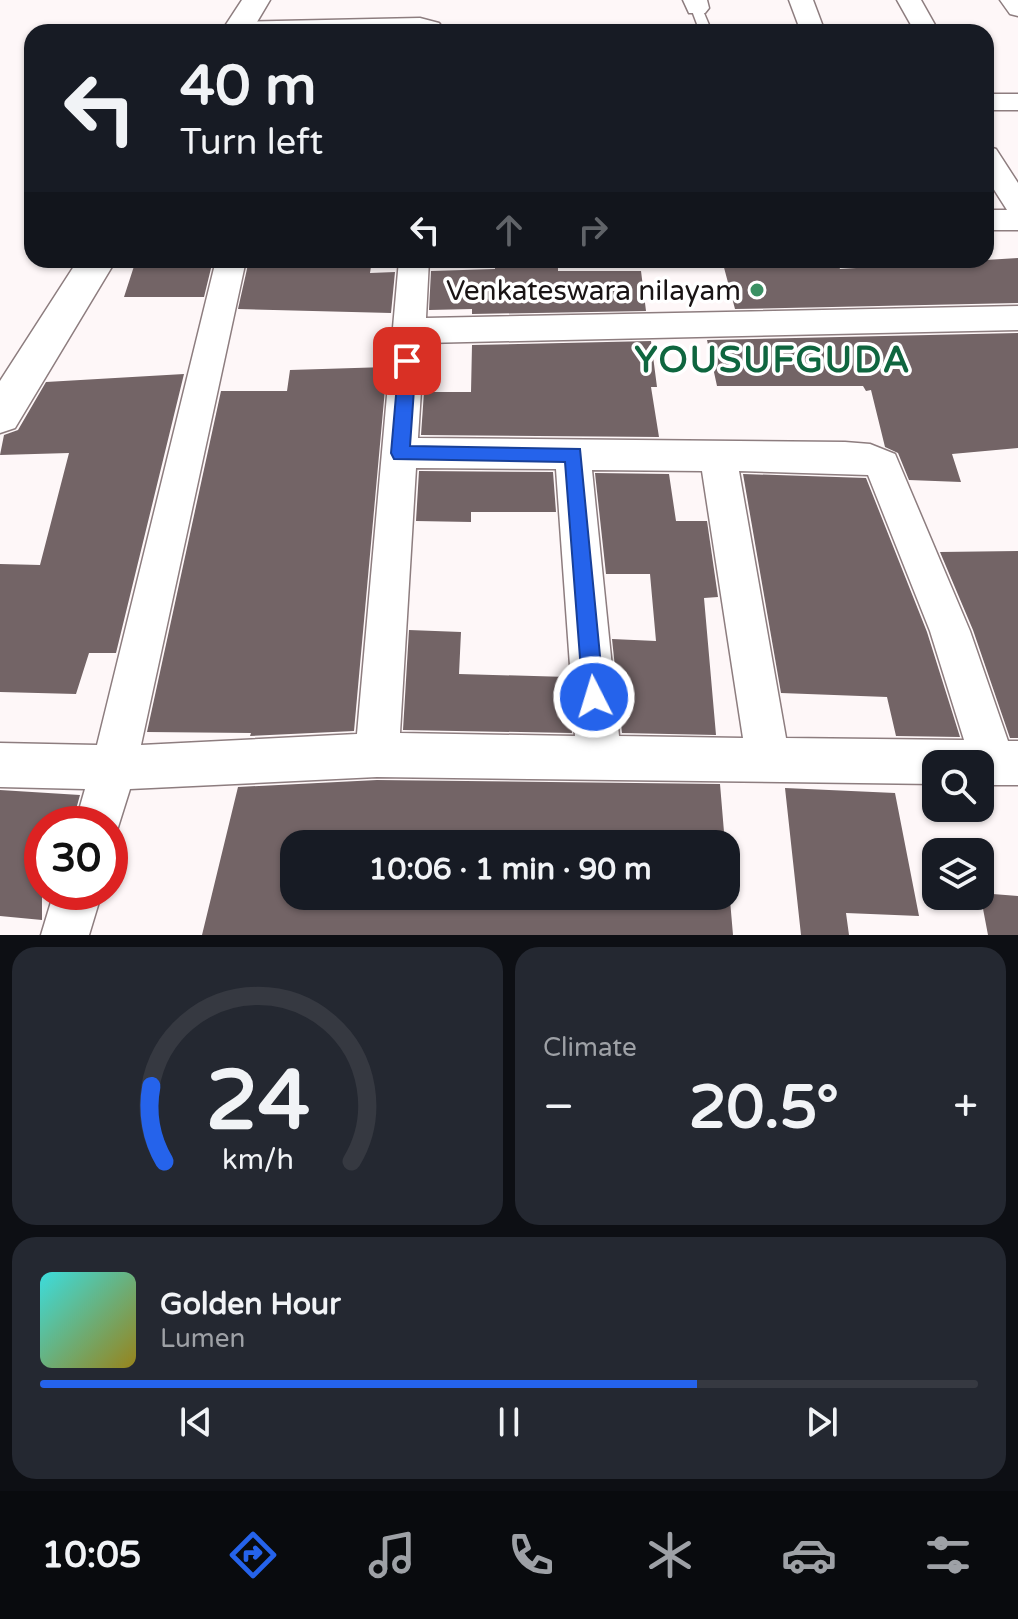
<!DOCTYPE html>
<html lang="en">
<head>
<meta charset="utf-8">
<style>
	body { margin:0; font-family:"Varela Round",sans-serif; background:#242831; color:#f1f3f6; height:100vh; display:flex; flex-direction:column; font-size:30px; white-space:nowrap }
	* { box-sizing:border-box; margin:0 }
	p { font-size:26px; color:#9ea1a6 }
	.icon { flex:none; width:44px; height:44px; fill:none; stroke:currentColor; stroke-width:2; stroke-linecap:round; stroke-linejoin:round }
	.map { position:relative; height:935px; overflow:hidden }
	.panel { display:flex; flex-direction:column; gap:12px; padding:12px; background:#0d0f14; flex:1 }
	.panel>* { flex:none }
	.hud { position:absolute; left:24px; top:24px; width:970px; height:244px; border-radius:24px; box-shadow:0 2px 6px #0004; background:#171b24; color:#f1f3f6; overflow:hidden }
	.controls { position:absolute; left:922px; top:750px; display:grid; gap:16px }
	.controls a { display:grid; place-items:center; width:72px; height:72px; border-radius:16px; background:#171b24; box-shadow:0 2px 6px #0004; font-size:40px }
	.speed { position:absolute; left:24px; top:806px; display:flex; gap:16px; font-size:40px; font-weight:700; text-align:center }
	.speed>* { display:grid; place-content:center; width:104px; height:104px; border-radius:50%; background:#171b24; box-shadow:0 2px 6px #0004; line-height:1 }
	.speed .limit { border:12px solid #d22; background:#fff; color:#111 }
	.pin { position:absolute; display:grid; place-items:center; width:68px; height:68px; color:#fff; margin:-34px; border-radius:16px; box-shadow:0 4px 12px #0006 }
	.me { position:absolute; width:88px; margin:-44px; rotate:355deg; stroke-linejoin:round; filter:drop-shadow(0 0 6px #0008) }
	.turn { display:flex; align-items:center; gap:28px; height:168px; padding:0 24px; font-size:36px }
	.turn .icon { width:104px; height:104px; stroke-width:2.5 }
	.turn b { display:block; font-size:56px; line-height:68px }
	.lanes { display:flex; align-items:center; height:76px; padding:0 24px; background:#0003; justify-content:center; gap:40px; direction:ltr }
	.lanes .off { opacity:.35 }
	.big { font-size:60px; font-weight:700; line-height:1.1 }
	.panel .card { flex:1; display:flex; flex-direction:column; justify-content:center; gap:12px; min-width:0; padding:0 28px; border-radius:24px; background:#242831 }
	.panel .dial { align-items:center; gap:0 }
	.dial svg { height:208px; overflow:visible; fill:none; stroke:#363941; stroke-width:7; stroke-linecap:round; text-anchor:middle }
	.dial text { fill:#f1f3f6; stroke:none }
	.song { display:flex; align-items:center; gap:24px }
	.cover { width:96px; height:96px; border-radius:12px; background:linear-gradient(135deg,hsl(180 70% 55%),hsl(50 70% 35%)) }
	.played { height:8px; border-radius:4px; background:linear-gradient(90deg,#2563eb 70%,#363941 70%) }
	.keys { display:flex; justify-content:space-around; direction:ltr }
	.heat { display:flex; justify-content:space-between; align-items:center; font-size:44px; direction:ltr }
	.panel .tiles { flex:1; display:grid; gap:12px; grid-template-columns:1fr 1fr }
	.card:last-child { grid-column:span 2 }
	.trip { position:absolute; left:280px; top:830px; width:460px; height:80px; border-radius:24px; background:#171b24; box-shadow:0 2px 6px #0004; font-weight:700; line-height:80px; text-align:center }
	.menu { display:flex; height:128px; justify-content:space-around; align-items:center; background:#090b0e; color:#9ea1a6 }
	.menu .icon { width:56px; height:56px }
	.menu .selected { color:#2563eb }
	.menu b { font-size:36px; color:#f1f3f6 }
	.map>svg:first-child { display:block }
	.building { fill:#736466 }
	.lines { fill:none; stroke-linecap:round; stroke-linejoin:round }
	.service-casing { stroke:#8d7d7f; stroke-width:3 }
	.minor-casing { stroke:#8d7d7f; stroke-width:3 }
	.tertiary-casing { stroke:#8d7d7f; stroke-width:3 }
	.service { fill:#fff; fill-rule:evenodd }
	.minor { fill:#fff; fill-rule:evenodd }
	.tertiary { fill:#fff; fill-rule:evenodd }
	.route { fill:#2563eb; stroke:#184099; stroke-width:2 }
	.poi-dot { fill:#3a9063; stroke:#fff; stroke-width:3 }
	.labels { text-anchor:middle; stroke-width:7; stroke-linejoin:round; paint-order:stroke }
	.poi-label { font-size:28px; fill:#1a1415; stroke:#fff; text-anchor:end }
	.district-label { font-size:36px; font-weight:bold; letter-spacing:2px; fill:#0f663f; stroke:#fff }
</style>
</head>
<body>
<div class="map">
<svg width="1018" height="935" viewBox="0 0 1018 935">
	<rect width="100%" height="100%" fill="#fef7f8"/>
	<path class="building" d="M1018 258V303L735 309 722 260H837L840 269Z
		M136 260H213L204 297H124Z
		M249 260H372L370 273 395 272 391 313 238 309Z
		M495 260H558V271H641L646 311 472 314V309L429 310 431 271 495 269Z
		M1018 333V448L952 454 961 482 909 480 898 453 885 447 871 390 866 391 863 386H717L707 340Z
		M651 341 657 387H651L659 437 421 435 424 392H471L472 345Z
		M387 367 354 731 250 736 251 733 147 732 221 391H287L290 370Z
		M184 374 116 653H89L76 694 0 692V564L40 565 69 453 0 455 4 435 18 430 46 382Z
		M419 471 553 472 556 512H471V522L416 521Z
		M595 473 669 474 676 521H707L718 597 704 598 716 735 622 733 612 639 656 641 650 574H606Z
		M743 474 866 478 927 632 960 737 896 736 887 697 781 693Z
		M1018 551V738H1010L973 630 940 552Z
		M409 630 461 632 459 674 568 677 572 733 403 730Z
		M377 780 720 784 725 844H294V896H726V853L733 935H202L238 787Z
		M785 788 895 793 919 916 846 913 849 935H801Z
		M0 790 80 795 72 824H42V920L0 916Z
		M980 893 1018 896V935H988Z"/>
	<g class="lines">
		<defs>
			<path id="service" d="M693 6H701L712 32H700L691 8Z"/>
			<path id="minor" d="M683 0H707L709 8 705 13H689Z
				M789 0H813L825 32H801Z
				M897 0H921L939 32H915Z
				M1000 0H1018V16L1010 14Z
				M420 18 439 23 446 32H230L227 27 231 22Z
				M986 94H1018V110H986Z
				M986 146 996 149 1018 183V230H986V210H1007L986 177Z
				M216 260H246L141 745 357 734 399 260H429L426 318 1018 306V330L424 343 418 438 845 442 870 444 895 454 970 631 1008 741H1018V785H980V764H936V784L377 777 130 789 114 840 110 842V824H75L85 789 0 787V743L97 745ZM416 468 556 469 575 736 400 733ZM592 470 702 471 743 738 619 736ZM739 471 868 475 930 631 964 740 786 738Z
				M54 892H102L89 935H41Z"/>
			<path id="tertiary" d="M242 0H270L251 32H221Z
				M78 260H116L15 428 0 433V381Z"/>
		</defs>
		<use href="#service" class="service-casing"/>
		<use href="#minor" class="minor-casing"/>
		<use href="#tertiary" class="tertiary-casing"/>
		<use href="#service" class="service"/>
		<use href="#minor" class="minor"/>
		<use href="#tertiary" class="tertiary"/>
	</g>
	<path class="route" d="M407 355 416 361 410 446 580 449 604 697 601 705 594 708 586 705 583 697 565 462 394 459 391 453 399 361Z"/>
	<circle class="poi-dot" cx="757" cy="290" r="8"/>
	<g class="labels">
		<g class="poi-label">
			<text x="741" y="300">Venkateswara nilayam</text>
		</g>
		<g class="district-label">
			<text x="773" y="372">YOUSUFGUDA</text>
		</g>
	</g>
</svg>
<div class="controls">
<a><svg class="icon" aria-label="search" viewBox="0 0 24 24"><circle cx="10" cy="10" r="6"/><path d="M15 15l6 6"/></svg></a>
<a><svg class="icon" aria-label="layers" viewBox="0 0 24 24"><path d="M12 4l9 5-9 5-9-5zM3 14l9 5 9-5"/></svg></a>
</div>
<div class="speed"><div class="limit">30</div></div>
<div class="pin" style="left:407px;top:361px;background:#d93025"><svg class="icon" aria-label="arrive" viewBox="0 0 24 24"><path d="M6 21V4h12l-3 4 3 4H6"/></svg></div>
<svg class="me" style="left:594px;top:697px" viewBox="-20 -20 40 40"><circle r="17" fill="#2563eb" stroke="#fff" stroke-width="3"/><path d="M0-11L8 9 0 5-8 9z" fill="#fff"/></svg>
<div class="trip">10:06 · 1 min · 90 m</div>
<div class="hud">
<div class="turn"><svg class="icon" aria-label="left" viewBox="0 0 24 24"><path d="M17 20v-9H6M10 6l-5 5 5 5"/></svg><div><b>40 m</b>Turn left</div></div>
<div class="lanes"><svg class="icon" aria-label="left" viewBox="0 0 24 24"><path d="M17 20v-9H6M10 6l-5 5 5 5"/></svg><svg class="icon off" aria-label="ahead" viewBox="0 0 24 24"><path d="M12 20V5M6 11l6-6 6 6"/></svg><svg class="icon off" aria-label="right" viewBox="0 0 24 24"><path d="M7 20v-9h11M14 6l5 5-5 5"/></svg></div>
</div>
</div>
<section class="panel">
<div class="tiles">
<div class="card dial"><svg viewBox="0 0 100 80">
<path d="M14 69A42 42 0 1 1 86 69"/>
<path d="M14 69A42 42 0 0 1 9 40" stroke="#2563eb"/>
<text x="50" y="56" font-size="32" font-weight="700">24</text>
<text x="50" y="72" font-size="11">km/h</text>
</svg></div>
<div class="card"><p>Climate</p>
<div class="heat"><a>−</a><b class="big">20.5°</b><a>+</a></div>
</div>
<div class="card">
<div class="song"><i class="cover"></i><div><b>Golden Hour</b><p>Lumen</p></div></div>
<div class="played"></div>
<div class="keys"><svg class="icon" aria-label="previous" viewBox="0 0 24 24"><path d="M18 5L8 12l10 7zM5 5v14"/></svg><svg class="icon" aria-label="pause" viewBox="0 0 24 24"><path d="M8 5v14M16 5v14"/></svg><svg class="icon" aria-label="next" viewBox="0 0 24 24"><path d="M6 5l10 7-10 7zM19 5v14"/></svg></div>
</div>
</div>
</section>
<nav class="menu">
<b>10:05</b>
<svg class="icon selected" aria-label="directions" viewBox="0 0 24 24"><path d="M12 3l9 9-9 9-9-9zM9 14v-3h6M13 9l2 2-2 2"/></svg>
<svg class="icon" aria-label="music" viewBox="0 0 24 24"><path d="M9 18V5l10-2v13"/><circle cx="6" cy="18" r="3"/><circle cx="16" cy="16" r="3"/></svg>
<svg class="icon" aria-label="phone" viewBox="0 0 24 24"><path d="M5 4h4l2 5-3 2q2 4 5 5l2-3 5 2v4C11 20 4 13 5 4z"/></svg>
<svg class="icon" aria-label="climate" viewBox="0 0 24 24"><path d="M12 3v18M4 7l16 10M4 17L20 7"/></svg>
<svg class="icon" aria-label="car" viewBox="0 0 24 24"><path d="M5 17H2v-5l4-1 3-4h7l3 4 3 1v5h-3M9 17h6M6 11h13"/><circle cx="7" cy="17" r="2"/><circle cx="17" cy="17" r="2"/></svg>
<svg class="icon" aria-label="filters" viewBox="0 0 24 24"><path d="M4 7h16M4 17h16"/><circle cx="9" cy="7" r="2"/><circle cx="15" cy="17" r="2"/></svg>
</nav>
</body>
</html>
